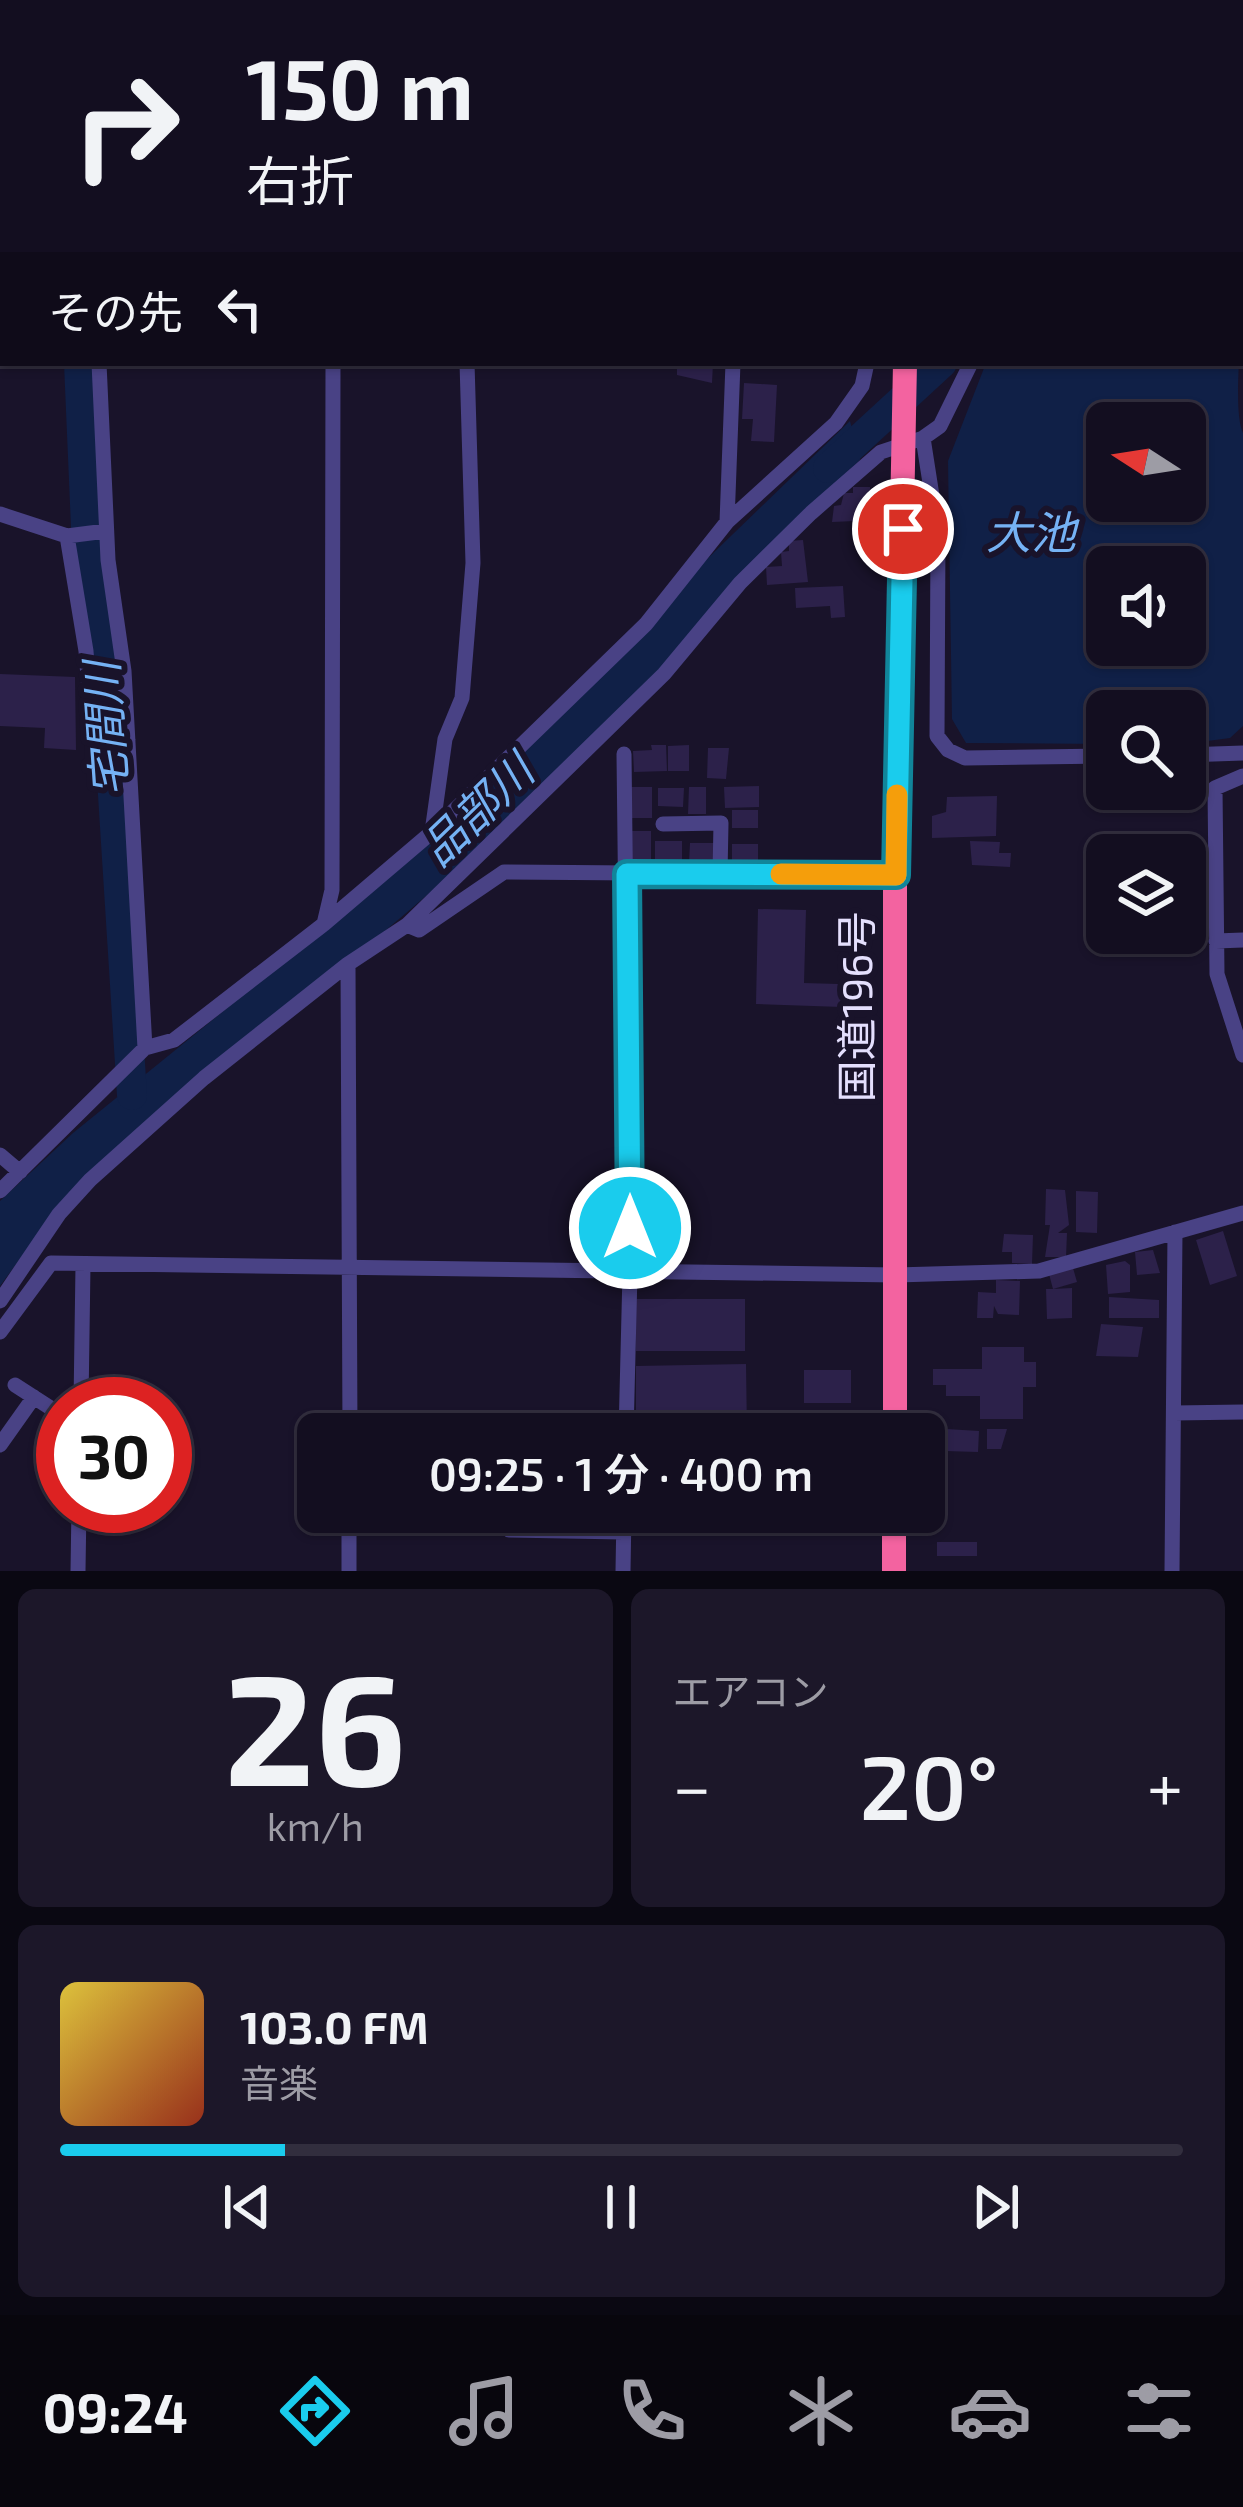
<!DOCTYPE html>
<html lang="ja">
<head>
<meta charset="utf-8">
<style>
	body { margin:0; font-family:"Exo 2","Noto Sans JP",sans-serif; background:#1c1729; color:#f1f3f6; height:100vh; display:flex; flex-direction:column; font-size:45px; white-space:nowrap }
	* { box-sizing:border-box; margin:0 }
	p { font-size:39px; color:#9d9ca5 }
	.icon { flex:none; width:66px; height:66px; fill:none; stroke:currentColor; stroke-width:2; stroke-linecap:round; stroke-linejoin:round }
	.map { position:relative; height:1571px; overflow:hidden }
	.side { display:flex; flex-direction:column; gap:18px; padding:18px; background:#0a0812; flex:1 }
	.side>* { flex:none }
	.guide { position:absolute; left:0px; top:0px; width:1245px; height:366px; box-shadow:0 3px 9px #0004,0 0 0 3px #322e3e; background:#130e20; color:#f1f3f6; overflow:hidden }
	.needle { width:78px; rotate:282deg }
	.controls { position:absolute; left:1086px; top:402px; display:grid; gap:24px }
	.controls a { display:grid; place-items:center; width:120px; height:120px; border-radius:18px; background:#130e20; box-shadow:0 3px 9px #0004,0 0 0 3px #322e3e; font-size:60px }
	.speed { position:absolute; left:36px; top:1377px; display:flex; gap:24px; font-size:60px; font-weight:700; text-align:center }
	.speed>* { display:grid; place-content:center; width:156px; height:156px; border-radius:50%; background:#130e20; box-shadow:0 3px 9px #0004,0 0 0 3px #322e3e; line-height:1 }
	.speed .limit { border:18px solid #d22; background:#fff; color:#111 }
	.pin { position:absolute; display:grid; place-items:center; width:102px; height:102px; color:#fff; margin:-51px; border:6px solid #fff; border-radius:50%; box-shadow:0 3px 12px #0007 }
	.me { position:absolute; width:132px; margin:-66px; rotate:0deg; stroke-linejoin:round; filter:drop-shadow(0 0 9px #0008) }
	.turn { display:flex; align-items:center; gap:42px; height:252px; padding:0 48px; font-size:54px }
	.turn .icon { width:156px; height:156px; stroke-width:2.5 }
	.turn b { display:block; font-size:84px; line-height:102px }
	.then { display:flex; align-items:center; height:114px; padding:0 48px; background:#0003; gap:24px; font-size:45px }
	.big { font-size:90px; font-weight:600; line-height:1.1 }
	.side .card { flex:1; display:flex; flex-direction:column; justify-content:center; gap:18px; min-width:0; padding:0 42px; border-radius:18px; background:#1c1729 }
	.side .dial { align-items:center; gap:0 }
	.dial b { font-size:156px; line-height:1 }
	.song { display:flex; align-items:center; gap:36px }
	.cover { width:144px; height:144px; border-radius:18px; background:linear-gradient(135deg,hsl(50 70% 55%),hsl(10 70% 35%)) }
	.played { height:12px; border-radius:6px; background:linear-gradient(90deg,#1acced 20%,#322e3e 20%) }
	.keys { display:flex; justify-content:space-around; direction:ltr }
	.heat { display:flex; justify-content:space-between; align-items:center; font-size:66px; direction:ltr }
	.side .tiles { flex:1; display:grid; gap:18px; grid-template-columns:1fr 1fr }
	.card:last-child { grid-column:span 2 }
	.trip { position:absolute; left:297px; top:1413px; width:648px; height:120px; border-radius:18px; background:#130e20; box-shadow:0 3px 9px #0004,0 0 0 3px #322e3e; font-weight:600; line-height:120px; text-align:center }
	.menu { display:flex; height:192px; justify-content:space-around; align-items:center; background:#08060d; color:#9d9ca5 }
	.menu .icon { width:84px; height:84px }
	.menu .current { color:#1acced }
	.menu b { font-size:54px; color:#f1f3f6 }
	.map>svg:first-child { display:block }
	.water { fill:#102047; fill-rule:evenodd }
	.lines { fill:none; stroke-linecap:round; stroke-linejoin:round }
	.river { stroke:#102047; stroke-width:30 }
	.building { fill:#2c214a }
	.minor { stroke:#494285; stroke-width:15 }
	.highway { stroke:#f363a0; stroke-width:24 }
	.route-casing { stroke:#11859a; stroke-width:30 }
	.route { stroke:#1acced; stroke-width:21 }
	.slow { stroke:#f59e0b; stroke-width:21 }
	.labels { text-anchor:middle; stroke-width:12; stroke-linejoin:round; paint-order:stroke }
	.street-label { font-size:42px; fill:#e4dffd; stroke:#19132a }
	.water-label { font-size:45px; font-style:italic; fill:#75b2f4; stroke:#19132a }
</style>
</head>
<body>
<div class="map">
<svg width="1243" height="1571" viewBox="0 0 1243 1571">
	<rect width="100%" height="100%" fill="#19132a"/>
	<path class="water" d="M1242 297C1243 331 1232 409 1243 433V726L1230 738 1185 744V711H1107V744L966 743 952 719 948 461 986 363H1242ZM1107 423H1185V501H1107ZM1107 567H1185V645H1107Z
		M850 421 860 460 779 535 654 677 432 891 55 1211 0 1286V1201L73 1133 321 932Z"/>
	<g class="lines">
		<path class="river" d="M988 3V0
			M0 85 3 89
			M79 363 87 550 107 700 132 1095
			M828 468 942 363"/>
	</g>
	<path class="building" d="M677 363H713L712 383 677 375Z
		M744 383 777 385 774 442 751 441 753 419H742Z
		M853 487H870L871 506 861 507V518L855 521 832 522 834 506 841 505 844 493H853Z
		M803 540 808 582 767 585 766 567 782 566 781 552 789 551V541Z
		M843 586 845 617 831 618 830 606 796 608 795 588Z
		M0 674 75 677 76 750 44 748 45 728 0 726Z
		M651 745H666L667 771 634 772 633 751 652 750Z
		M689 745V771H668V746Z
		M708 748H729L726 779 707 778Z
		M759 786V807L725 808 724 787Z
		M630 787H652V818H630Z
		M689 787H706V814H688Z
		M658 788H684L683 807 658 806Z
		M997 796 996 836 932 838V816L946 812 947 797Z
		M732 810H758V828H732Z
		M631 831H651V861H630Z
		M655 841H682V864H655Z
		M970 841 1000 842 999 853H1011L1010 867 972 865Z
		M690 843H715L714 862H689Z
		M732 844H758V862H732Z
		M758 909 806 910 804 983 872 985 871 1008 756 1004Z
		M1046 1189 1065 1190 1069 1225 1058 1233H1067L1066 1257H1045L1050 1225H1045Z
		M1076 1191 1098 1192 1097 1233 1076 1232Z
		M1223 1231 1237 1276 1210 1285 1196 1240Z
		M1004 1234 1033 1235 1032 1264 1012 1263V1252H1002Z
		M1153 1250 1160 1273 1137 1275 1135 1252Z
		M1125 1261 1130 1265V1292L1108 1294 1106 1265Z
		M1073 1268 1077 1282 1053 1289 1072 1288V1318L1047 1319 1046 1289H1053L1049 1274Z
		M996 1280 1020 1281 1019 1315 998 1314 994 1306 993 1318H977L978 1292 996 1293Z
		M1109 1297 1159 1300V1318H1109Z
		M636 1299H745V1351H636Z
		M1101 1324 1143 1327 1138 1357 1096 1356Z
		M982 1347H1024V1362H1036V1387H1023V1419H980V1396H946V1385H933V1369H982Z
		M746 1364 747 1434H683L665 1426 664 1414H636V1366Z
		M804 1370H851V1403H804Z
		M946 1429 979 1431 978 1452 945 1451Z
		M987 1429H1007L1001 1449H987Z
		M937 1542H977V1556H937Z"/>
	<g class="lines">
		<path class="minor" d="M335 3V0
			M883 3 884 0
			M0 63 3 67
			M0 106 3 109
			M1242 220 1243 221
			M1242 277 1243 278
			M99 363 108 560 124 671 145 1048
			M923 438 938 534 937 736 948 750 965 758 1107 756
			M0 514 67 536 86 651 93 743 128 740
			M727 522 733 363
			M67 536 106 531
			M624 754 630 1273 626 1434
			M1185 755 1243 753
			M1243 776 1215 788 1217 974 1243 1055
			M663 824 721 823 720 874
			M432 832 445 739 462 698 473 563 467 363
			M324 924 332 890 333 363
			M407 925 419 930 504 872 895 875
			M1216 941 1243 940
			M348 964 350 1434
			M0 1155 20 1172
			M0 1191 145 1048 174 1040 324 924 432 832 646 624 727 522 836 423 862 386 867 363
			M0 1301 59 1214 90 1180 204 1078 348 964 407 925 664 674 740 583 811 513 881 452 923 438 940 426 971 363
			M0 1332 51 1263 896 1275 1039 1271 1243 1213
			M15 1385 63 1416
			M81 1404 83 1265
			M1174 1413 1243 1412
			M0 1445 34 1397
			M509 1530 623 1532
			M78 1571 79 1506
			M349 1571V1512
			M623 1571 624 1512
			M1172 1571 1175 1232"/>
		<path class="highway" d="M908 3V0
			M932 3V0
			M895 1434V875L905 363
			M894 1571V1512"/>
	</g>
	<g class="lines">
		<defs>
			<path id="route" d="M630 1228 627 874 896 875 903 529"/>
		</defs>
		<use href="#route" class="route-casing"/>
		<use href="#route" class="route"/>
		<path class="slow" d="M781 874 896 875 897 795"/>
	</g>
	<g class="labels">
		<g class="street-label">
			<text transform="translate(857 1007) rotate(-90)" y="15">国道196号</text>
		</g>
		<g class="water-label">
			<text x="1031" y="549">大池</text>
			<text transform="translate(106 729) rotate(-94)" y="16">宅間川</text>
			<text transform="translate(477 810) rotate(-44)" y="16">品部川</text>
		</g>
	</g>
</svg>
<div class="controls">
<a><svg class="needle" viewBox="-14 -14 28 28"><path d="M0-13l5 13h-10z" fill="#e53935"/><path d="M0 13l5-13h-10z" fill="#9d9ca5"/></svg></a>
<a><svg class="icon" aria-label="sound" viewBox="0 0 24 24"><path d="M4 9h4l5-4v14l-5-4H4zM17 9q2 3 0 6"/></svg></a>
<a><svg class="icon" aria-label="search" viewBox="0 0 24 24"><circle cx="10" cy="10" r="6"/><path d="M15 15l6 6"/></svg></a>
<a><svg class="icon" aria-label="layers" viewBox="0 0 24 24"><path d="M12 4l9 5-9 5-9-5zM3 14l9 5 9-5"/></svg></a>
</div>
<div class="speed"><div class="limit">30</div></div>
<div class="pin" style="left:903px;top:529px;background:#d93025"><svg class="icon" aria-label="arrive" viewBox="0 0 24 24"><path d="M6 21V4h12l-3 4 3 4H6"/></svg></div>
<svg class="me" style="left:630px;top:1228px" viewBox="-20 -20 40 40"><circle r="17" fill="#1acced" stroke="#fff" stroke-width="3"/><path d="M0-11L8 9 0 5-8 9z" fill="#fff"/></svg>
<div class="trip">09:25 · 1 分 · 400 m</div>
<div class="guide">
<div class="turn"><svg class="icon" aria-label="right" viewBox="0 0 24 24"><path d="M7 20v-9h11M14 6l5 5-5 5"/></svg><div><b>150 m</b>右折</div></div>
<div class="then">その先<svg class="icon" aria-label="left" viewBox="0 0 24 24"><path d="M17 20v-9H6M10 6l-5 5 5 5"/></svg></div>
</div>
</div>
<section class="side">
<div class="tiles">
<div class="card dial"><b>26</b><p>km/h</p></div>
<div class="card"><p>エアコン</p>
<div class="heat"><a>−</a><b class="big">20°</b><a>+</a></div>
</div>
<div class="card">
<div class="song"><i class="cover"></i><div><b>103.0 FM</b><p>音楽</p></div></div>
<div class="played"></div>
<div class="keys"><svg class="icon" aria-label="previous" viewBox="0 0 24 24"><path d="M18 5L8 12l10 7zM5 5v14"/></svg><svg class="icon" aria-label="pause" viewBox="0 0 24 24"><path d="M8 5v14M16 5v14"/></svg><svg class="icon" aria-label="next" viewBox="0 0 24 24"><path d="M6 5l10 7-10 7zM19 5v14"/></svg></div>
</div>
</div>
</section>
<nav class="menu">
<b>09:24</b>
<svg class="icon current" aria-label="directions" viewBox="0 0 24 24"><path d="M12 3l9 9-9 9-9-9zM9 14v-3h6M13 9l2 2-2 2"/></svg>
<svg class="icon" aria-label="music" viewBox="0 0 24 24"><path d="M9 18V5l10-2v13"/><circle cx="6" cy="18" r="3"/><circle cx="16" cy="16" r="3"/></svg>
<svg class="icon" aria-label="phone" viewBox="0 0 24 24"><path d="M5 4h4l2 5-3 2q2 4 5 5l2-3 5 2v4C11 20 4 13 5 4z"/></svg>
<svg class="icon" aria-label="climate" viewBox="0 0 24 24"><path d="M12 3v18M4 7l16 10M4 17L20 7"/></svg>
<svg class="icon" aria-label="car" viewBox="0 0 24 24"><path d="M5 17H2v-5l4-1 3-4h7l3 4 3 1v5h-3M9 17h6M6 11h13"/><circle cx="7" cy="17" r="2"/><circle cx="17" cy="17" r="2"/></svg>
<svg class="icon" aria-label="filters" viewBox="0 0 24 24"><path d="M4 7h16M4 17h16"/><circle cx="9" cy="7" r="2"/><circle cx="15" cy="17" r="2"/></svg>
</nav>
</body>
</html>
